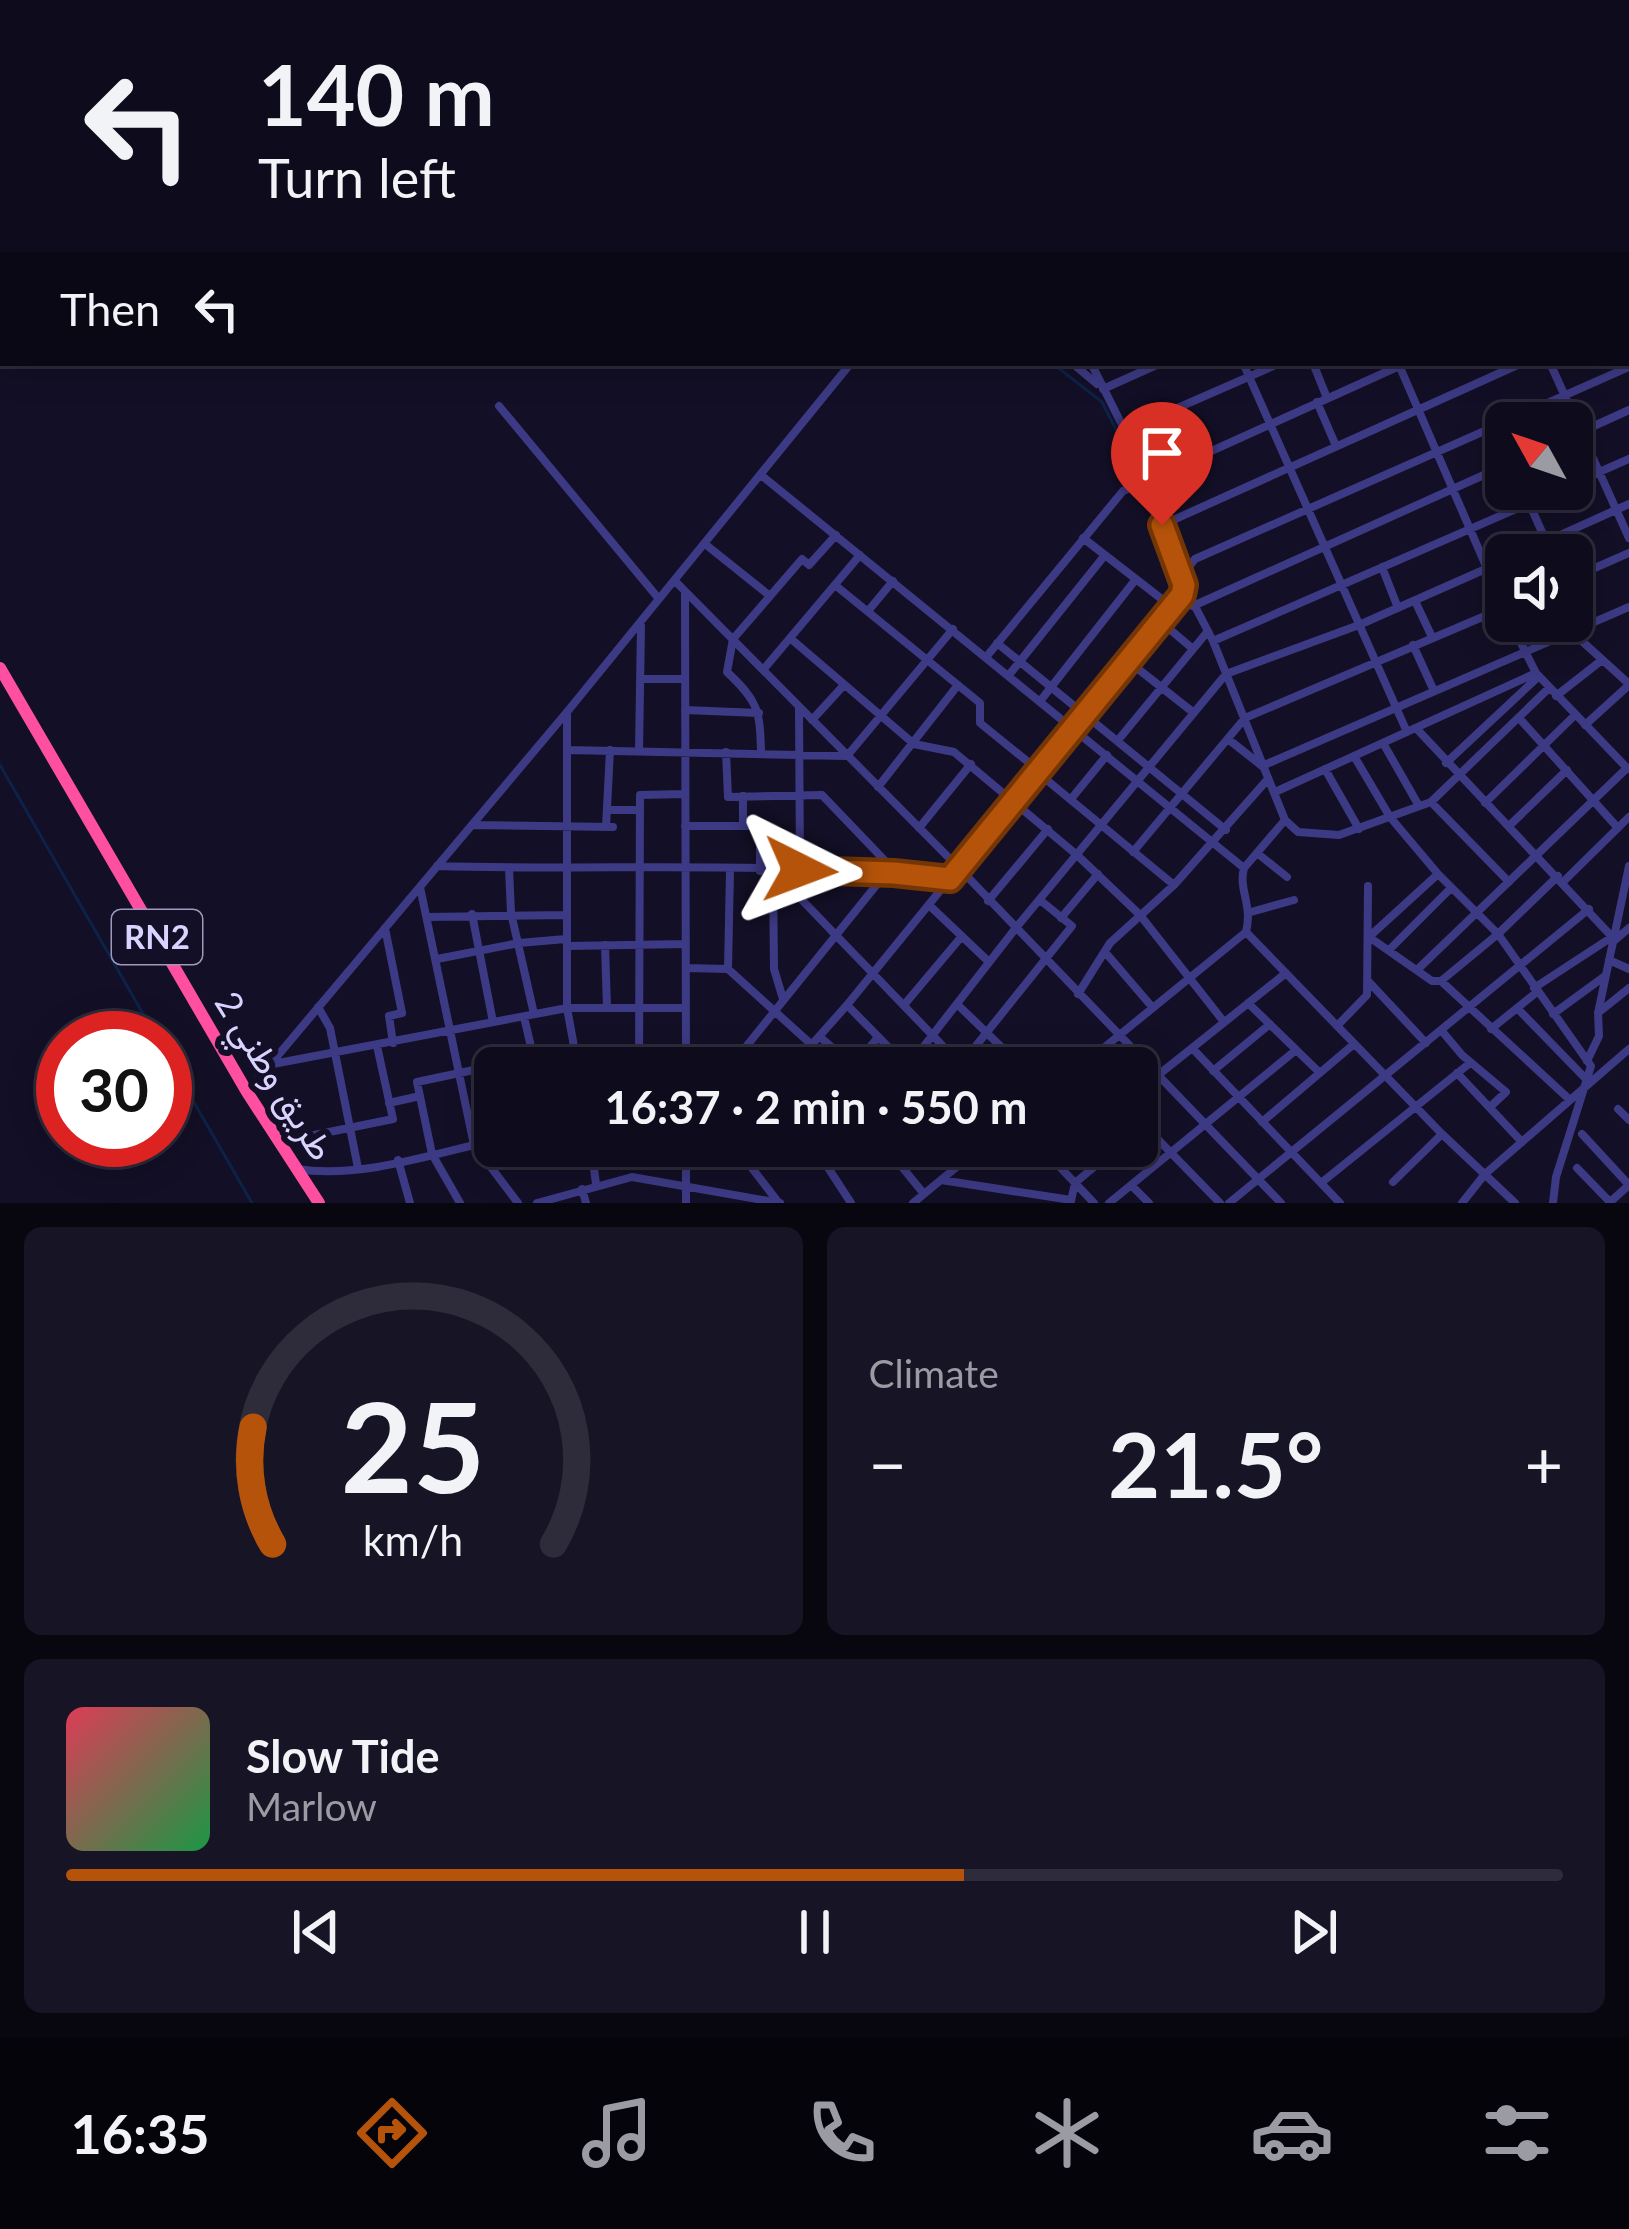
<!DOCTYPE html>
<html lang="en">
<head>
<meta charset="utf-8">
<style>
	body { margin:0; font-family:Lato,Vazirmatn,sans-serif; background:#171425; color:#f1f3f6; height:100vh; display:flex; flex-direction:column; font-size:45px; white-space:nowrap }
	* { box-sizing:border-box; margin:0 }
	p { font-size:39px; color:#9b9ba3 }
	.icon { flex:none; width:66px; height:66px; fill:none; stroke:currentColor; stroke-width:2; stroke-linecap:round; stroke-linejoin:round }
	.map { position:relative; height:1203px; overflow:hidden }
	.side { display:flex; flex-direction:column; gap:24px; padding:24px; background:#08060f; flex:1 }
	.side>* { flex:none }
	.banner { position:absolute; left:0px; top:0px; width:1629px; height:366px; box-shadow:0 6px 30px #0003,0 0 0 3px #2e2b3b; background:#0e0b1c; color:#f1f3f6; overflow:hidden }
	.needle { width:78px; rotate:310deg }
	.fabs { position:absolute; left:1485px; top:402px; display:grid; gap:24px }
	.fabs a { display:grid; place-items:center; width:108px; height:108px; border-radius:18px; background:#0e0b1c; box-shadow:0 6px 30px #0003,0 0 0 3px #2e2b3b; font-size:60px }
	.speed { position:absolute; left:36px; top:1011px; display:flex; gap:24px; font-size:60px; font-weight:700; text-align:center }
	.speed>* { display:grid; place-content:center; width:156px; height:156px; border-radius:50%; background:#0e0b1c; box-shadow:0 6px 30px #0003,0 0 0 3px #2e2b3b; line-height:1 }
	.speed .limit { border:18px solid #d22; background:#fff; color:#111 }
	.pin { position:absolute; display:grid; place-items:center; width:102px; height:102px; color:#fff; margin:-123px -51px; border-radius:50% 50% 50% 0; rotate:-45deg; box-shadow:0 0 12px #0007 }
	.pin .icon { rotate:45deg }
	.me { position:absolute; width:132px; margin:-66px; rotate:93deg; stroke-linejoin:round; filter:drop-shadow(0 0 9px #0008) }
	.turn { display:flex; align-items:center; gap:42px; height:252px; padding:0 60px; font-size:54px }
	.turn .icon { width:156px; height:156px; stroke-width:2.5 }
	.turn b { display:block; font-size:84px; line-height:102px }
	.then { display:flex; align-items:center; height:114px; padding:0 60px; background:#0003; gap:24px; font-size:45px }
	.big { font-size:90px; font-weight:700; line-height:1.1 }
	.side .widget { flex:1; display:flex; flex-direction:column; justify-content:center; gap:18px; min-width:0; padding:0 42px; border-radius:18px; background:#171425 }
	.side .dial { align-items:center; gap:0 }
	.dial svg { height:312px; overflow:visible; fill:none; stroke:#2e2b3b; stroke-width:7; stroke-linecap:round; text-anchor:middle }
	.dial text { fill:#f1f3f6; stroke:none }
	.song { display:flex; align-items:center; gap:36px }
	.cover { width:144px; height:144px; border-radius:18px; background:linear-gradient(135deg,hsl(350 70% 55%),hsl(140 70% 35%)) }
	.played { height:12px; border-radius:6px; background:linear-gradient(90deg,#b45309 60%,#2e2b3b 60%) }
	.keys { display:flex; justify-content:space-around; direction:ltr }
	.heat { display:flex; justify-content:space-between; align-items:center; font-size:66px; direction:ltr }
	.side .tiles { flex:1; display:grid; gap:24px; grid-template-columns:1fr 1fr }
	.widget:last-child { grid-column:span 2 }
	.trip { position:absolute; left:474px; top:1047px; width:684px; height:120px; border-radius:18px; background:#0e0b1c; box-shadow:0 6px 30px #0003,0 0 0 3px #2e2b3b; font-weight:700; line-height:120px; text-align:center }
	.dock { display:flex; height:192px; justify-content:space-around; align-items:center; background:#06040b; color:#9b9ba3 }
	.dock .icon { width:84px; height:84px }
	.dock .on { color:#b45309 }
	.dock b { font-size:54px; color:#f1f3f6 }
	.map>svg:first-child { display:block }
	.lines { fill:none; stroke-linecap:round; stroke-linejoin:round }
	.stream { stroke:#0c2248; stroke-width:3 }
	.minor { stroke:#3d3a85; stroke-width:8 }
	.highway { stroke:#ff4fa3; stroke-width:12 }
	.route-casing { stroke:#753606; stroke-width:30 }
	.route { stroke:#b45309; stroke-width:21 }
	.labels { text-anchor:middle; stroke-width:12; stroke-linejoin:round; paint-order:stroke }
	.shield { fill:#130f26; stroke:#9e99be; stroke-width:3 }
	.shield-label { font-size:33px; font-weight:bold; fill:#d9d4ff }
	.street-label { font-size:36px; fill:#d9d4ff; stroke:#130f26 }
</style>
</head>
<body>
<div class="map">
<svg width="1629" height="1203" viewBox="0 0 1629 1203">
	<rect width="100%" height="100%" fill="#130f26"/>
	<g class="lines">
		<path class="stream" d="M1178 3 1189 0
			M1052 363 1102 402 1135 467
			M0 765 157 1038
			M165 1052 252 1203"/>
		<path class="minor" d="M1240 0 1241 3
			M1394 0 1395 3
			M1539 0 1540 3
			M1146 3 1158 0
			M1348 3 1355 0
			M1430 3 1431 0
			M1484 3 1491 0
			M1612 3 1619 0
			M1626 49 1629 48
			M1626 104 1629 102
			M1626 159 1629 158
			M1626 203 1629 210
			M1626 265 1629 264
			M1626 317 1629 316
			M1072 363 1097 384
			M1091 363 1125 431 1184 585 1213 641 1285 820 1298 832 1339 835 1431 802 1549 688
			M1243 363 1407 732
			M1313 363 1327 398
			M1550 363 1629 538
			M1399 365 1505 610
			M1103 389 1161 363
			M1317 402 1336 446
			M499 406 659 599
			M1125 431 1280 363
			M1572 436 1629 410
			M761 475 1244 868
			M1572 484 1629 459
			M1529 503 1546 541
			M1162 525 1522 363
			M1083 538 1172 607
			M705 544 770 596
			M1516 555 1629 504
			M1382 567 1398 608
			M1572 578 1629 553
			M675 581 959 868 1281 1203
			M835 585 980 703V723L1038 770
			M685 593 686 1068
			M1415 601 1432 637
			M1193 606 1506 465
			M868 611 893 581
			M1160 621 1193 649
			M1510 621 1536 673 1628 769
			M1572 632 1629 684
			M790 638 914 744 954 752 1077 855 1140 915 1224 1022
			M1213 641 1562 489
			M997 643 1226 830
			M1413 645 1434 691
			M987 656 1123 491 1406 363
			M1128 661 1194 713
			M763 670 860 555
			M1009 675 1105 555
			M641 679H685
			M1556 696 1602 660
			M1041 700 1136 579
			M799 708 800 870
			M685 710 759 713
			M567 712V1008L578 1068
			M1519 718 1618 828
			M812 720 844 685
			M1585 725 1629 685
			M1416 728 1615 940 1629 928
			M1119 739 1208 631
			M1228 739 1262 766 1629 607
			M1383 743 1419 806
			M568 750 847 756 953 629
			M639 751 641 626
			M726 752 728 797 822 795 891 867
			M761 752C760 710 758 701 727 672L733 639 802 559 809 565 836 535
			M1354 756 1390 817 1438 874 1498 934 1591 1066 1556 1177 1553 1203
			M1446 763 1539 676
			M1325 769 1359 829
			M1037 772 1174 885
			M878 787 958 685
			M1275 792 1536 673
			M1071 799 1107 755
			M1431 802 1509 882
			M1485 803 1575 715
			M607 810H639
			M472 825 613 827
			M685 826H760V871
			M743 826V796
			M1509 826 1567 770
			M606 827 610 750
			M919 828 971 764
			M1133 852 1245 718 1506 607
			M1257 853 1287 877
			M437 866C607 871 781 860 950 879
			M509 868 511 913 534 1014
			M774 871 964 1068
			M773 872 774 969 783 999
			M1563 882 1629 817
			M420 887 474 1145 518 1203
			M988 901 1048 829
			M929 905 989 962
			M1251 912 1294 900
			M472 914 493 1022
			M428 917 566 915
			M1061 918 1098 874
			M385 928 402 1013 389 1016 393 1043
			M1246 932 1442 1134 1515 1203
			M1370 936 1438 874
			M1369 937 1432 981H1441L1570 1100
			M605 945 607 1008
			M567 946 686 944
			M1389 950 1451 888
			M1105 952 1153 1008
			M437 959 519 943 566 939
			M1609 960 1629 969
			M686 968 728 969 813 1046
			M728 969 730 871
			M1417 970 1627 768
			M1368 981 1426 1043
			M1441 981 1498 934 1558 876
			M1534 988 1612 937
			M1078 994 1110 943 1174 885 1268 779
			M1248 1003 1320 1073
			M957 1004 1023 1068
			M847 1005 908 1067
			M904 1005 962 936
			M318 1007 330 1028 358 1168
			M1517 1008 1586 1079
			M1598 1013 1629 988
			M1553 1014 1605 976
			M524 1017 536 1068
			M1337 1026 1367 995 1368 886
			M1491 1029 1537 992
			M1441 1030 1462 1055 1506 1092 1490 1107
			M820 1037 855 1067
			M1192 1048 1340 1203
			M686 1059 745 1048 891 867
			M1587 1061 1599 1036 1598 1013 1629 866
			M273 1064 567 1008H686
			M854 1067 878 1037
			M959 1067 1072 926 1040 900
			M639 1068 640 795 685 794
			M791 1068 847 1005 1182 594 1183 574 1195 559 1629 367
			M907 1068 1015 929 1226 674 1359 625 1506 560
			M1079 1068 1246 932C1253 905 1238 889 1244 868L1285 820
			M1213 1071 1270 1024
			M1457 1073 1522 1142
			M247 1092 567 712 851 363
			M1137 1092 1286 973
			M389 1103 420 1096
			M1618 1109 1629 1120
			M1137 1118 1220 1203
			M1262 1122 1354 1044
			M1582 1134 1629 1185 1609 1203
			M280 1142 393 1119 377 1046
			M591 1146 596 1184
			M686 1146V1203
			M735 1146 778 1202
			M814 1146 851 1203
			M885 1146 924 1194
			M939 1146 956 1167
			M1040 1146 1094 1203
			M1095 1146 1105 1157
			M398 1160 410 1203
			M828 1164 844 1146
			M1577 1168 1610 1202
			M297 1169C360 1179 433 1154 495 1140
			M753 1169 763 1146
			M941 1180 1071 1200
			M1393 1182 1442 1134
			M1321 1183 1470 1063
			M1131 1185 1149 1203
			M582 1189 586 1203
			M1071 1201 1075 1183 1119 1146
			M460 1203 432 1154 417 1082 502 1064 503 1068
			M537 1203 632 1177 780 1203
			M913 1203 982 1146
			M1109 1203 1296 1050
			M1229 1203 1589 909
			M1462 1203 1485 1174 1629 1049"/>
		<path class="highway" d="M0 668 247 1092 319 1203"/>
	</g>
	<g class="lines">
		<defs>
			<path id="route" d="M800 870 894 873 950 879 1182 595 1184 585 1162 525"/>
		</defs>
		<use href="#route" class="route-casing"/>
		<use href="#route" class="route"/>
	</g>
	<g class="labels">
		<rect class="shield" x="112" y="910" width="90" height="54" rx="9"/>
		<g class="shield-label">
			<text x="157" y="949">RN2</text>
		</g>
		<g class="street-label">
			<text transform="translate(275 1076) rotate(58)" y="13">طريق وطني 2</text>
		</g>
	</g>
</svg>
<div class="fabs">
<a><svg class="needle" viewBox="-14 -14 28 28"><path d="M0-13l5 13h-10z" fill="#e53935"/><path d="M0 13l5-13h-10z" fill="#9b9ba3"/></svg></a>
<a><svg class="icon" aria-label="sound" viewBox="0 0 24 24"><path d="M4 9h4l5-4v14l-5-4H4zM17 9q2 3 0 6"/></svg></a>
</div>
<div class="speed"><div class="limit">30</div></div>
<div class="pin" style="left:1162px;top:525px;background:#d93025"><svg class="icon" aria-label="arrive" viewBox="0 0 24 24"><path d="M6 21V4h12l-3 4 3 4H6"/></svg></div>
<svg class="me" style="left:800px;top:870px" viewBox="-20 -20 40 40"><path d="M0-17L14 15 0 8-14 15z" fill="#b45309" stroke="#fff" stroke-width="4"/></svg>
<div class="trip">16:37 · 2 min · 550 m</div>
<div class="banner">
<div class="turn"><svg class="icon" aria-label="left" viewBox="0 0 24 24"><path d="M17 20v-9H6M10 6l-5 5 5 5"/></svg><div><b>140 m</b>Turn left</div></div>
<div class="then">Then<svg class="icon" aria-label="left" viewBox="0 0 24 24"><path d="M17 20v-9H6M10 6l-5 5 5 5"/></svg></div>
</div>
</div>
<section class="side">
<div class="tiles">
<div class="widget dial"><svg viewBox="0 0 100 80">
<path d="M14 69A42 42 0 1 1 86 69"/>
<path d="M14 69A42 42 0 0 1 9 39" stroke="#b45309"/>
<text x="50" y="56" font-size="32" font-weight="700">25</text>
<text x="50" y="72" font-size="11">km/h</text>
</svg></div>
<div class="widget"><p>Climate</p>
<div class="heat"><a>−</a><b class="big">21.5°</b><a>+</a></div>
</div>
<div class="widget">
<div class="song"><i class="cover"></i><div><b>Slow Tide</b><p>Marlow</p></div></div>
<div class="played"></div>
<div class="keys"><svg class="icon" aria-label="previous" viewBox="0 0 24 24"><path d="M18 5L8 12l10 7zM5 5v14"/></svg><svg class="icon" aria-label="pause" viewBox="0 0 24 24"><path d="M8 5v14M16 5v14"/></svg><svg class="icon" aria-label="next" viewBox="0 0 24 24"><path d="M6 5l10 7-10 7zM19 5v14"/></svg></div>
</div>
</div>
</section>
<nav class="dock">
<b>16:35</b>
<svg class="icon on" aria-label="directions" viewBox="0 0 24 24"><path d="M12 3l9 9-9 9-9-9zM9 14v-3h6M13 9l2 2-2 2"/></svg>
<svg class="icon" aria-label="music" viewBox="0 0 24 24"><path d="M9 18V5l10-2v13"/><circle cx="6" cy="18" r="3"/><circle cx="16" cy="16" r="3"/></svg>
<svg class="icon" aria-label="phone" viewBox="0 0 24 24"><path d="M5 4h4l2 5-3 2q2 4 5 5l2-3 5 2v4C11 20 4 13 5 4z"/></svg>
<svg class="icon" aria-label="climate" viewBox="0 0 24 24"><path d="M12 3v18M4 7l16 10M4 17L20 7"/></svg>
<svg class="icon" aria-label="car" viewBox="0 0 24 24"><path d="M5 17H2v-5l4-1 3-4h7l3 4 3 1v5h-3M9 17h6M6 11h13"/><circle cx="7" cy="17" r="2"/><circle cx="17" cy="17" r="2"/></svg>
<svg class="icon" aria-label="filters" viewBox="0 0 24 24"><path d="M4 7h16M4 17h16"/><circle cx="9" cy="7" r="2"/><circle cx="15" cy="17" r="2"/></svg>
</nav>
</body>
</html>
